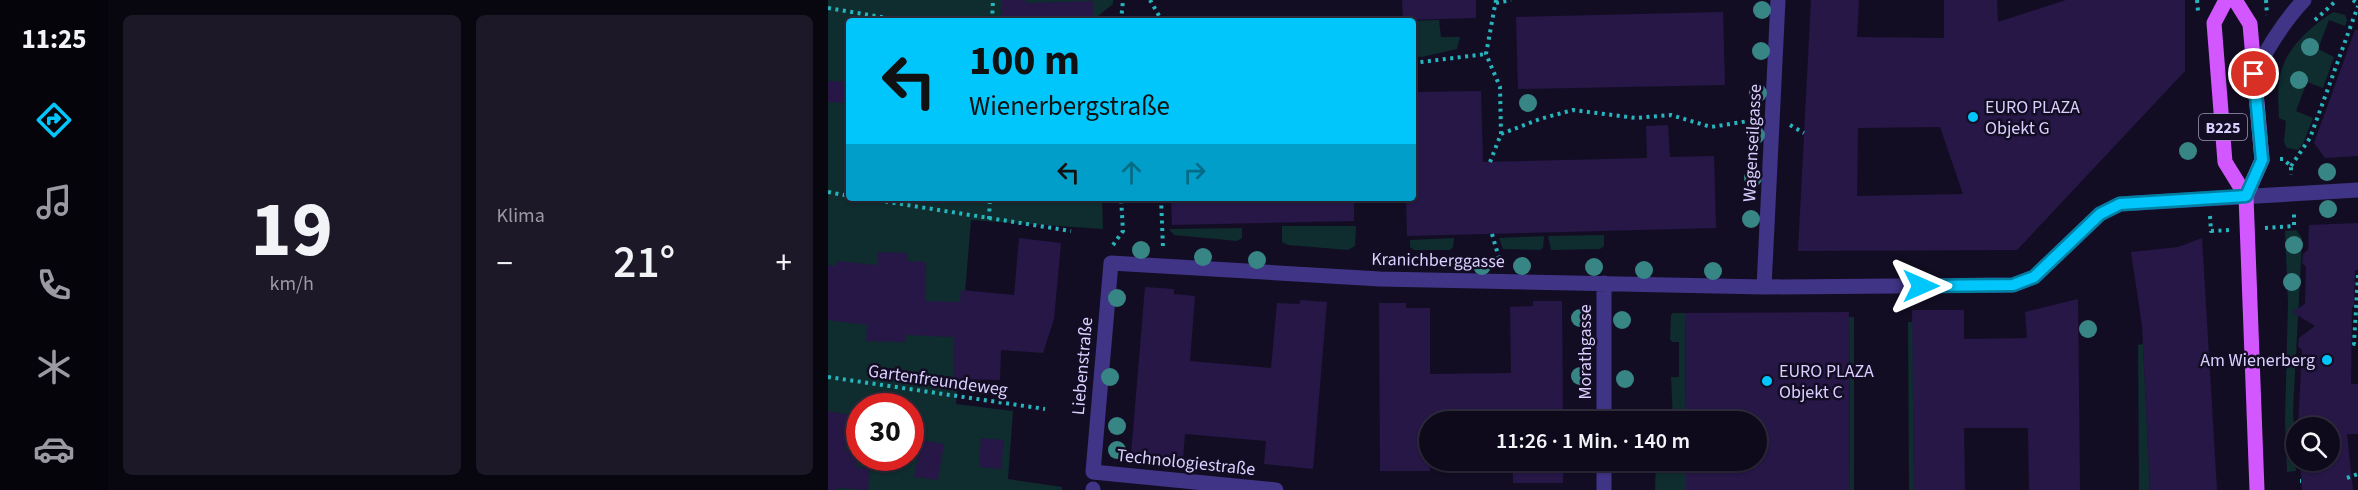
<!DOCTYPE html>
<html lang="de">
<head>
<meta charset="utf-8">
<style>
	body { margin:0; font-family:"Source Sans 3",sans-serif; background:#1c1828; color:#f1f3f6; height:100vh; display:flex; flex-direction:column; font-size:22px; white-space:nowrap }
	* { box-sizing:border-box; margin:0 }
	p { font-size:20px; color:#9b9aa3 }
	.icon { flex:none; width:33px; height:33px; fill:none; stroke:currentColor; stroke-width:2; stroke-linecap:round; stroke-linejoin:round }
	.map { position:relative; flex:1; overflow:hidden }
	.details { display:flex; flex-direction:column; gap:15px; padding:15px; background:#08060f; width:720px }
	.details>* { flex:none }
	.banner { position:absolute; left:18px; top:18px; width:570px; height:183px; border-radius:6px; box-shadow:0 2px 4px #0004,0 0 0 2px #2e2b3a; background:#00c6fb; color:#111; overflow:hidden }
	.controls { position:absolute; left:1458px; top:417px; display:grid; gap:12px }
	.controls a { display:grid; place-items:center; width:54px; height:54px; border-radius:50%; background:#0e0a1b; box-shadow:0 2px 4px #0004,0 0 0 2px #2e2b3a; font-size:30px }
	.speed { position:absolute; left:18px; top:393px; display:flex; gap:12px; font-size:30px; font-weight:700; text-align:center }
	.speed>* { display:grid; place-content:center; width:78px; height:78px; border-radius:50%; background:#0e0a1b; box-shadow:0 2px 4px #0004,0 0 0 2px #2e2b3a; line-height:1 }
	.speed .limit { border:9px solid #d22; background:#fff; color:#111 }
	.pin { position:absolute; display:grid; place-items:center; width:51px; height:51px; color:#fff; margin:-26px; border:3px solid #fff; border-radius:50%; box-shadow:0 2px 6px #0007 }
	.me { position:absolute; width:66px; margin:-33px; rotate:90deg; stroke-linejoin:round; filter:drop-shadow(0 0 4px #0008) }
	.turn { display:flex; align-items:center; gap:21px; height:126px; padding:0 24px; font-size:27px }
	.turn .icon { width:78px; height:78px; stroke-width:2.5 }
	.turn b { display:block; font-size:42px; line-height:51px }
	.lanes { display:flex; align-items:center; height:57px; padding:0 24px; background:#0003; justify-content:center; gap:30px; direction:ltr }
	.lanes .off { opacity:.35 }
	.big { font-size:45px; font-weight:600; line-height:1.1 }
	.details .card { flex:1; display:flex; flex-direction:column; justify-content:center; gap:9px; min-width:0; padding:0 21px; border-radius:9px; background:#1c1828 }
	.details .dial { align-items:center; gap:0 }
	.dial b { font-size:78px; line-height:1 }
	.heat { display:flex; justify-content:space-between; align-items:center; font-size:33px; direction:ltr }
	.details .tiles { flex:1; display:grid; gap:15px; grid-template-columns:repeat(2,1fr) }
	.trip { position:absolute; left:591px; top:411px; width:348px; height:60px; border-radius:30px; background:#0e0a1b; box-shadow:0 2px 4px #0004,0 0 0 2px #2e2b3a; font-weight:600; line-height:60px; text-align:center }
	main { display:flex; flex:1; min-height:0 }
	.tabs { display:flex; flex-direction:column; width:108px; justify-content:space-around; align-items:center; background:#06040b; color:#9b9aa3 }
	.tabs .icon { width:42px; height:42px }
	.tabs .selected { color:#00c6fb }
	.tabs b { font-size:27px; color:#f1f3f6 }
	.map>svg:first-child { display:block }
	.green { fill:#0f2c2f; fill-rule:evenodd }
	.building { fill:#261746; fill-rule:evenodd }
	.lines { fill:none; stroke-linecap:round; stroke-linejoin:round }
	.path { stroke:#26b5bc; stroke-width:4; stroke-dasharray:3 4.5; stroke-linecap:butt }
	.minor { stroke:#403486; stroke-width:15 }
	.primary { stroke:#d357ff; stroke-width:15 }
	.tree { fill:#378584 }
	.route-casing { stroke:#0081a3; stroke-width:15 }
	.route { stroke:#00c6fb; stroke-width:10 }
	.poi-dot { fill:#00c6fb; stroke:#130d24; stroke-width:2 }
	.labels { text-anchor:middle; stroke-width:5; stroke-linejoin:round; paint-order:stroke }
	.shield { fill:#130d24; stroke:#9e96bd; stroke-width:1.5 }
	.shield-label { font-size:16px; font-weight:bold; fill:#dad0ff }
	.poi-label { font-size:18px; fill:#dad0ff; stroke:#130d24; text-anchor:start }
	.street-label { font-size:18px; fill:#dad0ff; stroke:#130d24 }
</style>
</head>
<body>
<main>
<nav class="tabs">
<b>11:25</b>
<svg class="icon selected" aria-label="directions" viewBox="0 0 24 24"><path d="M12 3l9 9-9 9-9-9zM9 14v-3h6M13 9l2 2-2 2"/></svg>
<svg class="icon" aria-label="music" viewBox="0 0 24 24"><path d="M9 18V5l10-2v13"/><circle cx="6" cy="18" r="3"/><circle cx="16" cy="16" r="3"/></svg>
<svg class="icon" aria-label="phone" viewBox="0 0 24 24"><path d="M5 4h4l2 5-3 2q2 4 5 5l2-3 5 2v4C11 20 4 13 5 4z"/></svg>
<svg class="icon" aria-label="climate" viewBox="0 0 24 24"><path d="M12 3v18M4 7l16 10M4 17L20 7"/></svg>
<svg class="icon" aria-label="car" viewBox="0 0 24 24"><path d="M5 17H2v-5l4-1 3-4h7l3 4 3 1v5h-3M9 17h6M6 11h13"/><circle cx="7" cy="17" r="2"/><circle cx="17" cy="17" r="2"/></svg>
</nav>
<section class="details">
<div class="tiles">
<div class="card dial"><b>19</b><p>km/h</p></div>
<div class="card"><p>Klima</p>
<div class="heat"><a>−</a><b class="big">21°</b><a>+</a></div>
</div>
</div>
</section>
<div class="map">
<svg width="1530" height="490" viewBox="0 0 1530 490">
	<rect width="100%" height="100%" fill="#130d24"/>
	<path class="green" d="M0 0H285V4L270 16V21H21V198H274L275 229 143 220 128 404 185 411 180 479 234 487V490H0ZM32 406H82V458H32Z
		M1506 12 1517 15 1519 20 1517 26 1501 20 1490 49 1506 57 1495 88 1479 82 1468 111 1485 118 1475 144 1470 150 1459 148 1456 142 1458 121 1451 118C1449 81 1449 63 1476 35 1485 26 1495 18 1506 12Z
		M611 20 613 37H632L629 49 594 57 585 56V21H580Z
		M454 226H528L527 246 520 250 460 245 454 242Z
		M414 228V238L409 241 346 235 341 229Z
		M1468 230 1474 238V243L1465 410 1468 471 1459 472 1457 420 1460 303 1457 231Z
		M776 235V246L772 249 723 250 720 236Z
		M716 236 715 248 712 250 675 249 671 238Z
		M626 238 625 247 622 250H586L582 247V240Z
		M845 313H857L858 421H845L843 377H851V342H844L842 339 843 315Z
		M1021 317H1026V490H1022Z
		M1080 322H1085L1086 490H1081Z
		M1315 344 1322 490H1311L1310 345Z
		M828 461H858V490H827Z"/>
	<path class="building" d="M174 0H198L197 3 265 1V21H172Z
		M574 0H648V18L575 20Z
		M983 0H1031L1029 37 1116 38V0H1169L1170 22 1238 0H1357V71L1189 250 970 251ZM1112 127 1135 194 1029 196 1030 128Z
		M895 12 897 85 690 89 688 17Z
		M1527 30H1530V156L1497 158 1486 143Z
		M0 81 21 82V103L0 102Z
		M653 91 655 162 819 158 818 126 840 125 842 157 886 156 888 228 579 236 578 198H585V92Z
		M343 198H526V221L344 225Z
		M1530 223V270H1527L1526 307H1524L1523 384H1530V434H1519L1525 490H1474L1472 460H1502V428H1470L1474 350 1470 346 1471 338 1487 326 1464 312 1477 304 1478 267 1474 263 1475 254 1480 250 1481 225Z
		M191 238 233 243 226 319 215 353 173 350 172 380 125 379V337L78 335V342L38 341 39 325 0 320V265L8 266 9 261 49 265V252L80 253V261L98 262 97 301 132 302 133 290 186 295Z
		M1374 238 1389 490H1322L1314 325 1303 252 1350 247Z
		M317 287 346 289V294L367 296 362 361 443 368 449 303 472 304V300L499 302 485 469 436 464 438 441 357 434 355 459 303 454Z
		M1250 299 1252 490H1201L1200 428H1136L1137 490H1086L1084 310H1136V339L1199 338 1197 312Z
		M705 301H734L735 422H602V471H552L551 303H578V308H602V374L683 373 682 307 705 306Z
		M1021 312 1022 490H858V460H928V422H858L857 313Z
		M0 411 23 415 17 450 30 452 28 467 42 468 40 490 10 488V490H0Z
		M153 438 176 440 173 469 151 467Z
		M93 440 116 444 110 480 86 477Z
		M685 460H735V483H685Z"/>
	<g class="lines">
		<path class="path" d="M322 0 334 21
			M1369 0 1370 11
			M1438 0 1439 15
			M1525 0 1530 4
			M668 3 683 0
			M0 8 78 21
			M1487 20 1509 0
			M164 21 165 0
			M293 21 295 0
			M585 63 658 54
			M962 125 976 133
			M673 134 712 119 745 110 808 118 843 115 883 127 927 120
			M1452 159H1455L1463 166V175
			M662 162 673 134 672 87 658 54 668 0
			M1463 166 1482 138 1530 6
			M0 192 21 196
			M35 198 243 231
			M333 198 335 248
			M1382 216 1383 231 1403 230
			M161 219 162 198
			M1437 228 1466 226V212
			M664 234 673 265
			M285 245 295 231 293 198
			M1530 275 1526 344H1530
			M0 377 217 409
			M1519 478 1530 474
			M1472 481H1473"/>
		<path class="minor" d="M1426 74C1440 47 1455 22 1476 0
			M776 283V422
			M936 287 950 0
			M776 460V490
			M265 489V490
			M448 490 265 472 283 263 552 279 936 287 1185 285 1206 277 1272 214 1292 204 1530 190"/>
		<path class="primary" d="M1398 0 1386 23 1397 162 1418 196
			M1407 0 1422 24 1434 160 1418 196 1429 490"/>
	</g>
	<g class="tree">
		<circle cx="934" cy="10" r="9"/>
		<circle cx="1482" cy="47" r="9"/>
		<circle cx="933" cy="51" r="9"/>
		<circle cx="1471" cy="80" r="9"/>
		<circle cx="930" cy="93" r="9"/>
		<circle cx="700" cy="103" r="9"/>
		<circle cx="928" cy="135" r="9"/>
		<circle cx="1360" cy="151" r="9"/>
		<circle cx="1499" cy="172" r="9"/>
		<circle cx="925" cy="178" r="9"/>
		<circle cx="1500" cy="209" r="9"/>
		<circle cx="923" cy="219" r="9"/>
		<circle cx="1466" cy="245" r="9"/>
		<circle cx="313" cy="250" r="9"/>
		<circle cx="375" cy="257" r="9"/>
		<circle cx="429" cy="260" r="9"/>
		<circle cx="654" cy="266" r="9"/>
		<circle cx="694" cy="266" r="9"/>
		<circle cx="766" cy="267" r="9"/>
		<circle cx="816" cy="270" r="9"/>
		<circle cx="885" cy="271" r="9"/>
		<circle cx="1464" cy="282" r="9"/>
		<circle cx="289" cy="298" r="9"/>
		<circle cx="752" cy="318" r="9"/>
		<circle cx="794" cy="320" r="9"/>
		<circle cx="1260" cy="329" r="9"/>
		<circle cx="752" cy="376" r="9"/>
		<circle cx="282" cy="377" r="9"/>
		<circle cx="797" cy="379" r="9"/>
		<circle cx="289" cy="426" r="9"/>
		<circle cx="289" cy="450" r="9"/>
	</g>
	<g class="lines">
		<defs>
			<path id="route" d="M1093 286 1185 285 1206 277 1272 214 1292 204 1418 196 1434 160 1426 74"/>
		</defs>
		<use href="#route" class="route-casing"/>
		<use href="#route" class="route"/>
	</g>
	<g class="poi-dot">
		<circle cx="1145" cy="117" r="6"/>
		<circle cx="1499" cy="360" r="6"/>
		<circle cx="939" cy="381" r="6"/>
	</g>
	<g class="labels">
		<rect class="shield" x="1371" y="114" width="48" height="26" rx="4.5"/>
		<g class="shield-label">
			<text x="1395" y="133">B225</text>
		</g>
		<g class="poi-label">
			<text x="1157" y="113">EURO PLAZA<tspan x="1157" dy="21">Objekt G</tspan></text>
			<text x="1487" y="366" text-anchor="end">Am Wienerberg</text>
			<text x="951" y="377">EURO PLAZA<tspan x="951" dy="21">Objekt C</tspan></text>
		</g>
		<g class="street-label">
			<text transform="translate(924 143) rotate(-87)" y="6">Wagenseilgasse</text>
			<text transform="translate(610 260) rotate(1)" y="6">Kranichberggasse</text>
			<text transform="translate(757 352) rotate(-90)" y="6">Morathgasse</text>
			<text transform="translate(254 366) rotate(-85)" y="6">Liebenstraße</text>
			<text transform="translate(110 380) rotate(8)" y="6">Gartenfreundeweg</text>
			<text transform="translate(358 462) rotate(6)" y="6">Technologiestraße</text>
		</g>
	</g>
</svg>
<div class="controls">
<a><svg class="icon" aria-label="search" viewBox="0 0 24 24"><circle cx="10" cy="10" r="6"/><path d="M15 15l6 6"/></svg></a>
</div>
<div class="speed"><div class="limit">30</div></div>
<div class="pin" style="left:1426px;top:74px;background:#d93025"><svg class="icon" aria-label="arrive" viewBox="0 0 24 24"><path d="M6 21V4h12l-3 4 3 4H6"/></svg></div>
<svg class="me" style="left:1093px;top:286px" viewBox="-20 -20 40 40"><path d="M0-17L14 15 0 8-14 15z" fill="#00c6fb" stroke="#fff" stroke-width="4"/></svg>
<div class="trip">11:26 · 1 Min. · 140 m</div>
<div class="banner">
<div class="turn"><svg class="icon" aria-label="left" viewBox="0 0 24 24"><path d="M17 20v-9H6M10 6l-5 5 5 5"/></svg><div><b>100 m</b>Wienerbergstraße</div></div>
<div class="lanes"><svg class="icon" aria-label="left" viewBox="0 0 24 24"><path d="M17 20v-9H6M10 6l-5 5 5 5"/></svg><svg class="icon off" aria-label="ahead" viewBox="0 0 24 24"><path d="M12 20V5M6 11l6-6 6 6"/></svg><svg class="icon off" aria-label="right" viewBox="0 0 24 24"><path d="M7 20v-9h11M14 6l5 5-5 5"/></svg></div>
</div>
</div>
</main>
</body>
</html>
